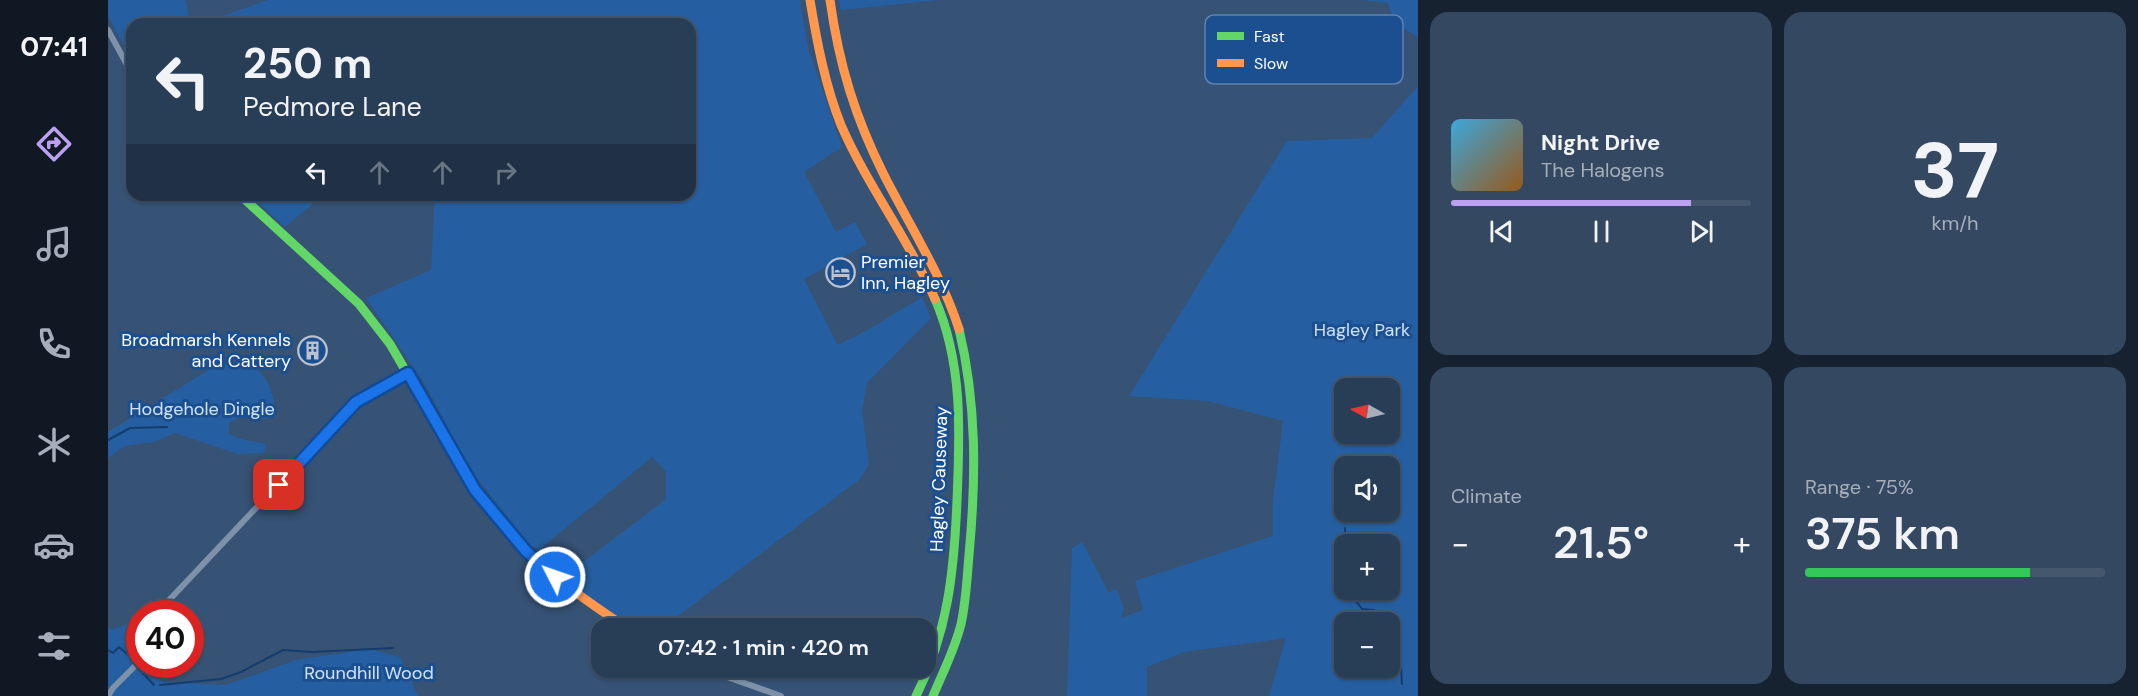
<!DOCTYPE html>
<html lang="en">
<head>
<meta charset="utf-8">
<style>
	body { margin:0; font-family:"DM Sans",sans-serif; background:#344961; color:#f1f3f6; height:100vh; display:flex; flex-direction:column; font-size:22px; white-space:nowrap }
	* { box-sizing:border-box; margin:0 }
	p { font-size:20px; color:#a5aeba }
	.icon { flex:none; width:33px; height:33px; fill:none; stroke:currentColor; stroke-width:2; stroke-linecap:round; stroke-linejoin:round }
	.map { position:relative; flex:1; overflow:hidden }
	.drawer { display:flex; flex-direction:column; gap:12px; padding:12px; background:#162230; width:720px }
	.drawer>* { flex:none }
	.guide { position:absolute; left:18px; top:18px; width:570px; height:183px; border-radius:18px; box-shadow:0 2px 4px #0004,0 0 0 2px #44576d; background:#283e57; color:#f1f3f6; overflow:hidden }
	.needle { width:39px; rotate:278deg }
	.buttons { position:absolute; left:1226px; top:378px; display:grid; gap:12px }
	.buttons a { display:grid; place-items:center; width:66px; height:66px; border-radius:12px; background:#283e57; box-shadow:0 2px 4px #0004,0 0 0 2px #44576d; font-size:30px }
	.speed { position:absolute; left:18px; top:600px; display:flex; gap:12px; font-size:30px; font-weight:700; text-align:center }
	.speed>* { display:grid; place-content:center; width:78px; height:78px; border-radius:50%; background:#283e57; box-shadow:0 2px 4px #0004,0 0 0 2px #44576d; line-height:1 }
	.speed .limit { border:9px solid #d22; background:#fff; color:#111 }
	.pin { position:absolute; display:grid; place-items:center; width:51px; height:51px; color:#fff; margin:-26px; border-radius:12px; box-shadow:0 3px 9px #0006 }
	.me { position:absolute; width:66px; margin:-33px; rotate:311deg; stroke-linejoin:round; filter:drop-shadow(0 0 4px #0008) }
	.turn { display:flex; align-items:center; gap:21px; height:126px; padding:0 18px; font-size:27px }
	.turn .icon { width:78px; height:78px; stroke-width:2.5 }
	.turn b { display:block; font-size:42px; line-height:51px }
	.lanes { display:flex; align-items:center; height:57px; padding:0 18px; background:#0003; justify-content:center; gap:30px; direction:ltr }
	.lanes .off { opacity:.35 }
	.big { font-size:45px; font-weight:600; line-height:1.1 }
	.drawer .tile { flex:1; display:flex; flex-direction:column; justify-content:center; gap:9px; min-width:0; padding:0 21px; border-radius:18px; background:#344961 }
	.drawer .dial { align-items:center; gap:0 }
	.dial b { font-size:78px; line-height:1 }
	.song { display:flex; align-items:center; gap:18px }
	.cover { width:72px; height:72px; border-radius:9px; background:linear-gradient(135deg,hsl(200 70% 55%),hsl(30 70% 35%)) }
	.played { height:6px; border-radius:3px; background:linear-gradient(90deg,#bca0f2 80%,#44576d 80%) }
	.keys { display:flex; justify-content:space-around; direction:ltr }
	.heat { display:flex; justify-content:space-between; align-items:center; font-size:33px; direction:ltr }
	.charge { height:9px; border-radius:4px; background:linear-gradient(90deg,#34c759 75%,#44576d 0) }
	.drawer .tiles { flex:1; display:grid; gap:12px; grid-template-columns:repeat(2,1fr) }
	.trip { position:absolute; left:483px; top:618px; width:345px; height:60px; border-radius:18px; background:#283e57; box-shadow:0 2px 4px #0004,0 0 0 2px #44576d; font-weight:600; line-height:60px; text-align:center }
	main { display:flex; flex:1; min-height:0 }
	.tab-bar { display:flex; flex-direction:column; width:108px; justify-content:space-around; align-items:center; background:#101923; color:#a5aeba }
	.tab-bar .icon { width:42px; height:42px }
	.tab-bar .active { color:#bca0f2 }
	.tab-bar b { font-size:27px; color:#f1f3f6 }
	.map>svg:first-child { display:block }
	.green { fill:#265fa1; fill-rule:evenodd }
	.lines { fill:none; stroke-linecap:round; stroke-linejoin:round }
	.stream { stroke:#153c6e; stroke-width:2 }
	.street { stroke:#7d92a8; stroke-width:6 }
	.fast { stroke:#63d668; stroke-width:9 }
	.slow { stroke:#ff974d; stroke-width:9 }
	.route-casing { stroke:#114b97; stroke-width:15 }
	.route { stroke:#1a73e8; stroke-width:10 }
	.labels { text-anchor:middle; stroke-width:6; stroke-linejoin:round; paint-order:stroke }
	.poi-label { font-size:18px; fill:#fff; stroke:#1b4f8f; text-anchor:start }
	.park-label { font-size:18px; fill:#cfe3fa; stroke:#1b4f8f }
	.street-label { font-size:18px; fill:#fff; stroke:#1b4f8f }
	.key { fill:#1b4f8f; stroke:#5f84b1; stroke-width:1.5 }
	.key-label { font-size:16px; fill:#fff }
</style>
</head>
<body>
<main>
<nav class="tab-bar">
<b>07:41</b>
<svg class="icon active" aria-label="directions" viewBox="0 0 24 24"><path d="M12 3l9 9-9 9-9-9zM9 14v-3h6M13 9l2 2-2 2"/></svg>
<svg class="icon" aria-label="music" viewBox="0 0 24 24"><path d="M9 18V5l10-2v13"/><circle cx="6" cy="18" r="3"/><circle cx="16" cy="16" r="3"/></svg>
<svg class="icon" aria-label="phone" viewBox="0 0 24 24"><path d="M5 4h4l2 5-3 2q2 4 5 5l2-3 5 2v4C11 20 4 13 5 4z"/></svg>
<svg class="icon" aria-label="climate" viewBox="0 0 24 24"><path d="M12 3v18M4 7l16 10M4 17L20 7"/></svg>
<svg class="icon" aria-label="car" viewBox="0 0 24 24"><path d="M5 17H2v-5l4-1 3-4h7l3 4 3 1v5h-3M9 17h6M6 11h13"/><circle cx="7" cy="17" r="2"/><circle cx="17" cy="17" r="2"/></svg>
<svg class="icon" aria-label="filters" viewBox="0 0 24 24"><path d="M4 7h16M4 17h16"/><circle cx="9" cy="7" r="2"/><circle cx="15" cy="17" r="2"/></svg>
</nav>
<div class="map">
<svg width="1310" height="696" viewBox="0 0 1310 696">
	<rect width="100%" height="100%" fill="#365274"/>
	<path class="green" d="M0 0H76L78 1 82 24H24V60L0 16Z
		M160 0H692L700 47 734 147 696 172 728 232 747 222 759 244 696 279 730 345 758 331 814 297 823 318 759 383 754 411 761 464 752 479 554 628H528L481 599 458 575 558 499V471L544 457 431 550 421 544 361 468 317 384 258 298 323 270 327 195H582V24H92Z
		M731 0H831L733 10Z
		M1254 0H1310V37C1296 29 1283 20 1280 3Z
		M1310 86V696H1161L1178 638 1076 652 1039 667V696H959L964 548 974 542 1001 593 1009 589 1016 609 1013 618 1035 610 1027 581 1165 536V501L1175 421 1099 401 1021 396 1179 141 1264 138ZM1236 388H1281V434H1236ZM1236 466H1281V512H1236ZM1236 544H1281V590H1236ZM1236 622H1281V668H1236Z
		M142 195H215L177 227Z
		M110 364C118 364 131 362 139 364 160 371 168 398 167 417 149 423 138 412 121 423V434L133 439 158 444 156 453 130 454 67 433 46 442 17 446 1 457 0 461V432Z
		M31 619 32 664 49 665 53 682 118 685 188 660 262 649 292 657 310 696H0V627L4 630Z"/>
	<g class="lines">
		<path class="stream" d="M0 440 22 428 59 427
			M1237 528V535L1242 544
			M1230 577 1236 560
			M1231 580 1236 586
			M1239 590 1254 609 1266 610 1271 615
			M1275 621 1276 622
			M1281 632 1285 642 1286 652 1293 666 1294 684
			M0 650 5 653 11 647 25 659
			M29 667 46 685
			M52 685 113 679 133 672 175 650 204 652 285 648"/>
		<path class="street" d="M0 30 24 74
			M48 614 248 402 300 373
			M594 668 673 696
			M0 696 5 688 32 661"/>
		<path class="fast" d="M132 195 251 304 282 344 367 490 403 534
			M808 696C840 632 846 572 849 501 852 432 855 363 827 299
			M825 696C835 672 847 649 853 624 858 602 859 578 861 555 868 479 869 404 851 329"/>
		<path class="slow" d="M702 0C709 42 717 85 733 125 759 185 800 238 827 299
			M722 0C731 65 747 117 776 175 802 226 833 274 851 329
			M403 534C436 572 477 600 519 628"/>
	</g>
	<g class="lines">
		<defs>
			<path id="route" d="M171 485 248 402 300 373 367 490 418 551 447 577"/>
		</defs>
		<use href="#route" class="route-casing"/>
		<use href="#route" class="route"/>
	</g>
	<defs>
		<symbol id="hotel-ring" viewBox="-11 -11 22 22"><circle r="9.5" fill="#1b4f8f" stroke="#b9c2ce" stroke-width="1.5"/><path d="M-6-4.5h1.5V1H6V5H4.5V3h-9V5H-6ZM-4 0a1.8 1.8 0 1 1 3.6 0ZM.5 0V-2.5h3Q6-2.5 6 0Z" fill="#b9c2ce"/></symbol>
		<symbol id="building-ring" viewBox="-11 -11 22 22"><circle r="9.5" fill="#1b4f8f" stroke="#b9c2ce" stroke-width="1.5"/><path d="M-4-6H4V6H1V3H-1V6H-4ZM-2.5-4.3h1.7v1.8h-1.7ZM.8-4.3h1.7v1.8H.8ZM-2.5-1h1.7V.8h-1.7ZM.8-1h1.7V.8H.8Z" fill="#b9c2ce"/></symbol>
	</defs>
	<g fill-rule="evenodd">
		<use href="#hotel-ring" x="716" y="256" width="33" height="33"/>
		<use href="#building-ring" x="188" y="334" width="33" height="33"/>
	</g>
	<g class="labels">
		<g class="poi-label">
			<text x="753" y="268">Premier<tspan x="753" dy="21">Inn, Hagley</tspan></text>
			<text x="183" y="346" text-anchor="end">Broadmarsh Kennels<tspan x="183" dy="21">and Cattery</tspan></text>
		</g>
		<g class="park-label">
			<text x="1254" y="336">Hagley Park</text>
			<text x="94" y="415">Hodgehole Dingle</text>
			<text x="261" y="679">Roundhill Wood</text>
		</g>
		<g class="street-label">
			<text transform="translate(831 479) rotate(-88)" y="6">Hagley Causeway</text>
		</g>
	</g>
	<rect x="1097" y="15" width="198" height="69" rx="9" class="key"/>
	<rect x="1109" y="32" width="27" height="8" fill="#63d668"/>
	<rect x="1109" y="59" width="27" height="8" fill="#ff974d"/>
	<g class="key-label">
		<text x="1146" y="42">Fast</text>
		<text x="1146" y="69">Slow</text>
	</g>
</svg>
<div class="buttons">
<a><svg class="needle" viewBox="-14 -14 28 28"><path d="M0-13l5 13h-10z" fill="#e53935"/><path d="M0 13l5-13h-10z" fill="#a5aeba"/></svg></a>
<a><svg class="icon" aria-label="sound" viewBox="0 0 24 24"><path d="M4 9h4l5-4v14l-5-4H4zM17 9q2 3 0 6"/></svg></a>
<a>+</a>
<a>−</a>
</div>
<div class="speed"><div class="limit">40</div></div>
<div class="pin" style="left:171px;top:485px;background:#d93025"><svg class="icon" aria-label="arrive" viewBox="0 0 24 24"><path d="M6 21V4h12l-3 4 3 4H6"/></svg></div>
<svg class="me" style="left:447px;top:577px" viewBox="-20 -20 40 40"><circle r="17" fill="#1a73e8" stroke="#fff" stroke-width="3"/><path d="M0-11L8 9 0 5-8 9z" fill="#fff"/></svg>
<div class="trip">07:42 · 1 min · 420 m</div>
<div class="guide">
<div class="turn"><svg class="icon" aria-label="left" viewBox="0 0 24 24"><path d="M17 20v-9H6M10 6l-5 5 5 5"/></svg><div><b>250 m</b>Pedmore Lane</div></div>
<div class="lanes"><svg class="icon" aria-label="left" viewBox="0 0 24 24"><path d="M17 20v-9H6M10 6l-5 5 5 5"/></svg><svg class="icon off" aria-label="ahead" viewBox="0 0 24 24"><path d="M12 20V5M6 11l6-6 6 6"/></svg><svg class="icon off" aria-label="ahead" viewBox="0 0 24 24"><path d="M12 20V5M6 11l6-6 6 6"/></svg><svg class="icon off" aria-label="right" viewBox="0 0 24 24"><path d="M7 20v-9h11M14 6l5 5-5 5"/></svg></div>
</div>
</div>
<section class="drawer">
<div class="tiles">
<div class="tile">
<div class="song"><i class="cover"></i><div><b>Night Drive</b><p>The Halogens</p></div></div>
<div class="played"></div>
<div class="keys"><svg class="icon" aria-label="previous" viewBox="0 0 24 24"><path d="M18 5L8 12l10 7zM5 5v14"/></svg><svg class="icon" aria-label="pause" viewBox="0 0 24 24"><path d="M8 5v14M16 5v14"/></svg><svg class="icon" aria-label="next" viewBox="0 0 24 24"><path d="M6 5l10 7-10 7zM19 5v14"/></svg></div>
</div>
<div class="tile dial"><b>37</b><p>km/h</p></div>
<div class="tile"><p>Climate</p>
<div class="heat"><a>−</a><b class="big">21.5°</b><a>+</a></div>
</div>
<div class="tile"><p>Range · 75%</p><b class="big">375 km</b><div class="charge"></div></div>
</div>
</section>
</main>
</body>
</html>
